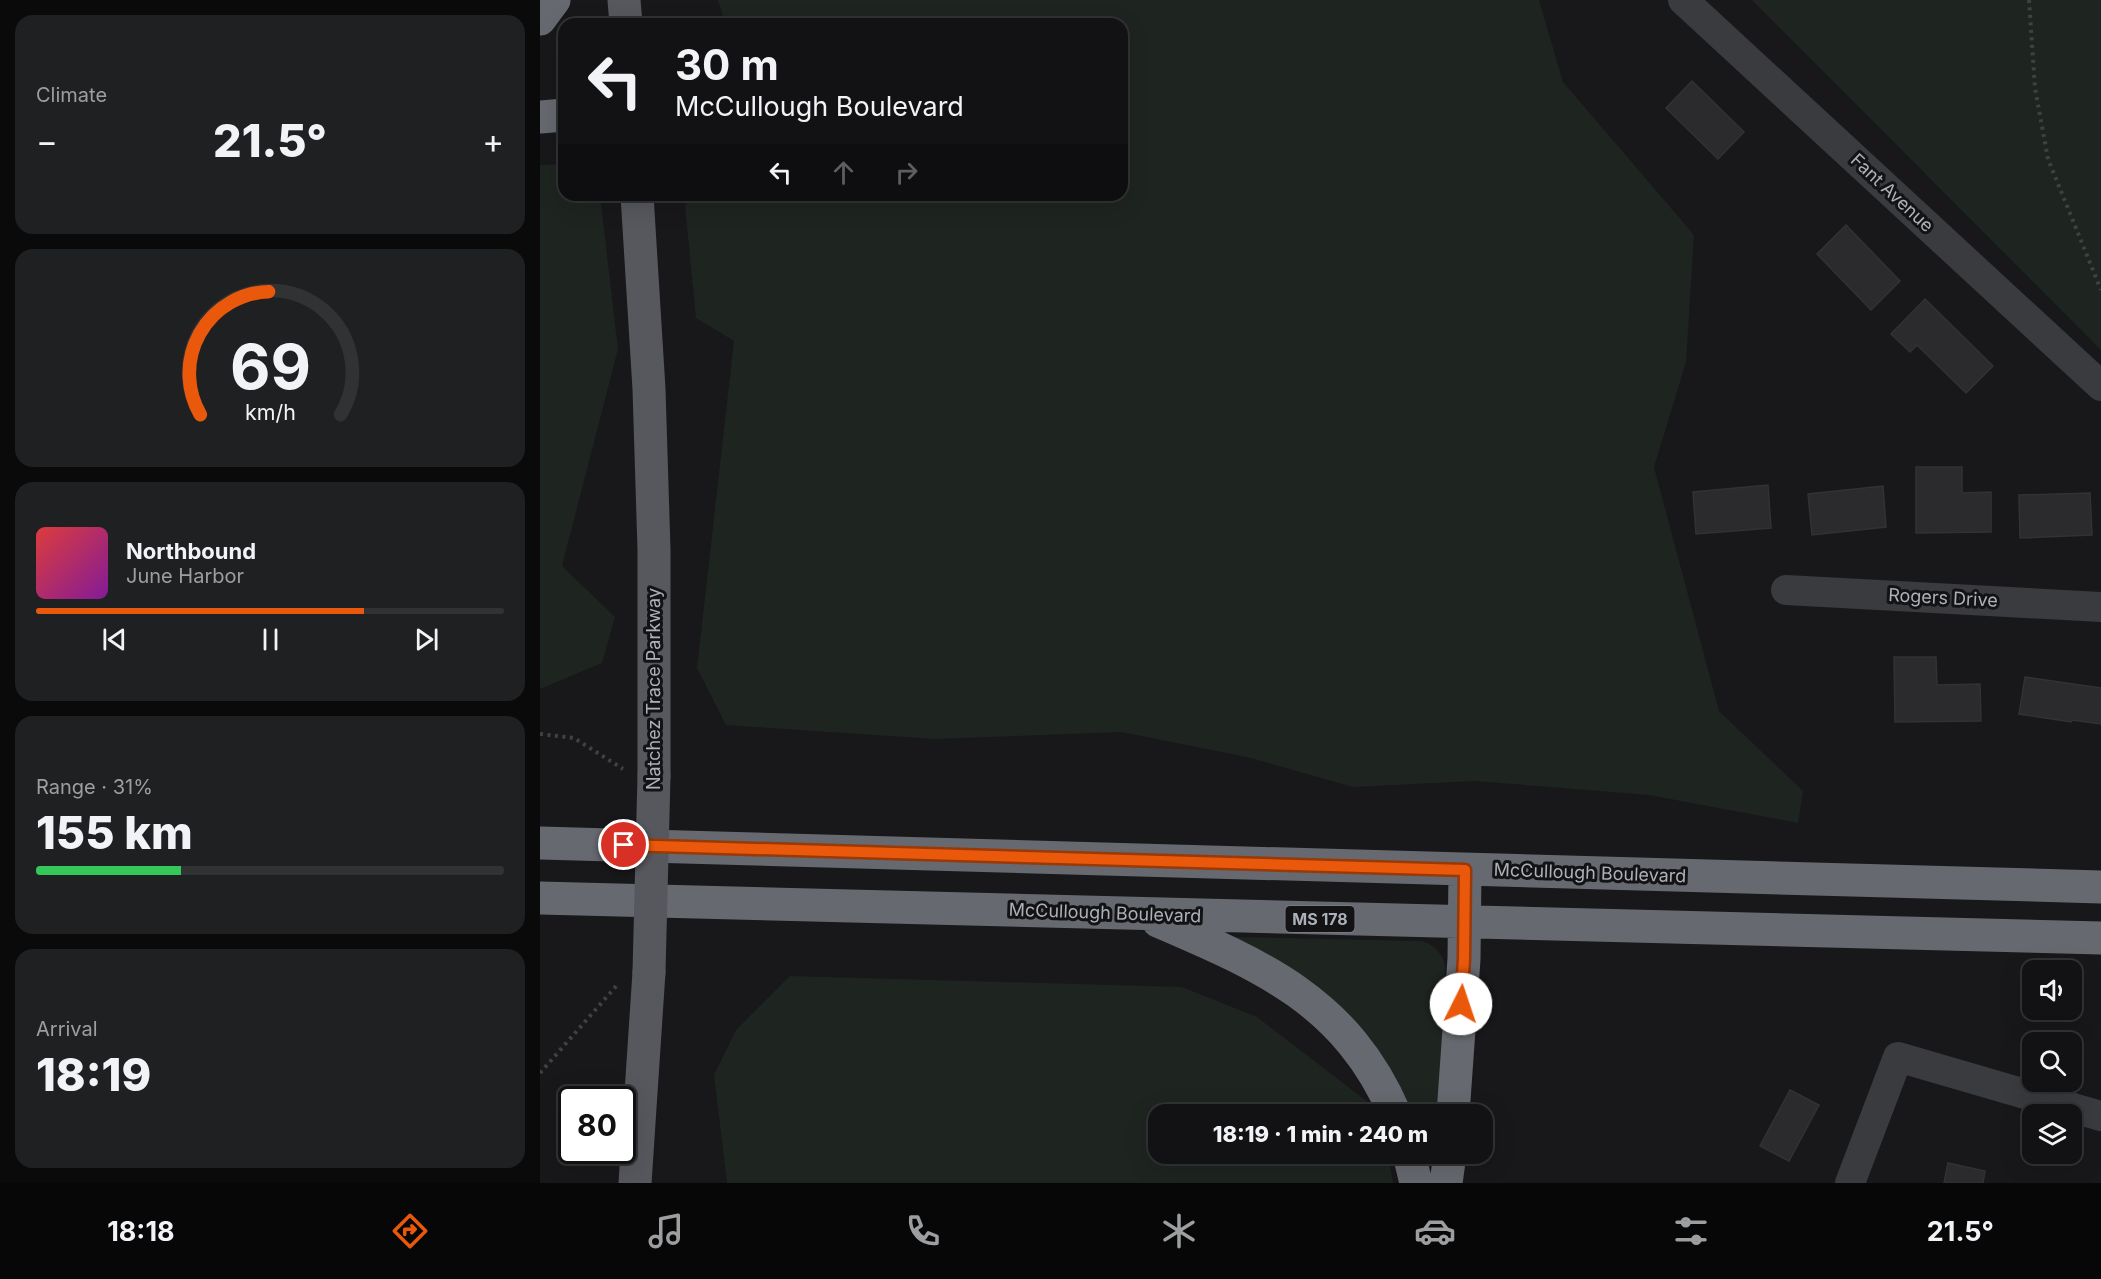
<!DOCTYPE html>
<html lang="en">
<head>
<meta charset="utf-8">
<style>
	body { margin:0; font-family:Inter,sans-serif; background:#1f2022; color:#f1f3f6; height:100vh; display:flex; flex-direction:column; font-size:22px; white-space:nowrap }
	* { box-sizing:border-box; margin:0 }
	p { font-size:20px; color:#9c9ea0 }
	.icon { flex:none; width:33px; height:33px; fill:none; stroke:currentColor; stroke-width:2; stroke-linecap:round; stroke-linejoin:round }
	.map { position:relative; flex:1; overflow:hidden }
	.sheet { display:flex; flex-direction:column; gap:15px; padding:15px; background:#0a0a0b; width:540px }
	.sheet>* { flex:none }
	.guide { position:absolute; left:18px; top:18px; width:570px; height:183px; border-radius:18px; box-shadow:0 6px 24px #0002,0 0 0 2px #313234; background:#121214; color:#f1f3f6; overflow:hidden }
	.buttons { position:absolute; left:1482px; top:960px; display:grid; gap:12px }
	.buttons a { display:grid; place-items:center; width:60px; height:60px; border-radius:12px; background:#121214; box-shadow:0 6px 24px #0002,0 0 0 2px #313234; font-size:30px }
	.speed { position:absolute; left:18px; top:1086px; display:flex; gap:12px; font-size:30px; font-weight:700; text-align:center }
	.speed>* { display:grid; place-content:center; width:78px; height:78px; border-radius:50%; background:#121214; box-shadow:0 6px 24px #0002,0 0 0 2px #313234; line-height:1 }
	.speed .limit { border:3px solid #111; border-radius:9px; background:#fff; color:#111 }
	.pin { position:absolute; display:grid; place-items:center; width:51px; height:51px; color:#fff; margin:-26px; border:3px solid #fff; border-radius:50%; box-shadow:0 2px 6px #0007 }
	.me { position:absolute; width:66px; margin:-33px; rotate:4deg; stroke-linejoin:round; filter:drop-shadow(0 0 4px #0008) }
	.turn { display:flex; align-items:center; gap:21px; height:126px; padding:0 18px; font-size:27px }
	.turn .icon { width:78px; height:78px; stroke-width:2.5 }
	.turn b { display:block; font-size:42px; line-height:51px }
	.lanes { display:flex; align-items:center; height:57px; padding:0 18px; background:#0003; justify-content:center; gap:30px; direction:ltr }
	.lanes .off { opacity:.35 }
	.big { font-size:45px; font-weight:800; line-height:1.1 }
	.sheet .widget { flex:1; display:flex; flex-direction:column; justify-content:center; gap:9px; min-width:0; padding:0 21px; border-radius:18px; background:#1f2022 }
	.sheet .dial { align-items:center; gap:0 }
	.dial svg { height:156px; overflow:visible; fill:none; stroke:#313234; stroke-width:7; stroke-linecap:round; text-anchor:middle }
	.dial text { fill:#f1f3f6; stroke:none }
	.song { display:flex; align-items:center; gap:18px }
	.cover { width:72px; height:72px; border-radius:9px; background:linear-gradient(135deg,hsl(0 70% 55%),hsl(290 70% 35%)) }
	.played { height:6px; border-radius:3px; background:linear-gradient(90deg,#ea580c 70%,#313234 70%) }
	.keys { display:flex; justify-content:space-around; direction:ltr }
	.heat { display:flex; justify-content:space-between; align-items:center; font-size:33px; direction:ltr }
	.charge { height:9px; border-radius:4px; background:linear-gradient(90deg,#34c759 31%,#313234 0) }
	.trip { position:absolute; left:608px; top:1104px; width:345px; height:60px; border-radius:18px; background:#121214; box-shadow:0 6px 24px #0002,0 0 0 2px #313234; font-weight:800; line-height:60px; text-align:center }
	.tabs { display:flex; height:96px; justify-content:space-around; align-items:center; background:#070708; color:#9c9ea0 }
	.tabs .icon { width:42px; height:42px }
	.tabs .on { color:#ea580c }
	.tabs b { font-size:27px; color:#f1f3f6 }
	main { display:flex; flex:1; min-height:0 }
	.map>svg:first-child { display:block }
	.green { fill:#1e241f }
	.building { fill:#2b2b2e; stroke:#323236; stroke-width:1.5 }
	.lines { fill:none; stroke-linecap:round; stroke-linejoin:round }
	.path { stroke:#3f4245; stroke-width:4; stroke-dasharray:3 4.5; stroke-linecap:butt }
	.minor { stroke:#393b3e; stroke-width:30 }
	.major { stroke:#56585d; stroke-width:33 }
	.highway { stroke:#66696f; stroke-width:33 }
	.major-bridge { stroke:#56585d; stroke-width:33 }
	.route-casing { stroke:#983908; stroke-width:15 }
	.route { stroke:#ea580c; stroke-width:10 }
	.labels { text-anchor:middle; stroke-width:6; stroke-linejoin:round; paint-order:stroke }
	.shield { fill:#131315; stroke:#7e8187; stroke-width:1.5 }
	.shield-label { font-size:16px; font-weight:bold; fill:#acb0b8 }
	.street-label { font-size:18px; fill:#acb0b8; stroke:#131315 }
</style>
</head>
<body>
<main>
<section class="sheet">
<div class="widget"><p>Climate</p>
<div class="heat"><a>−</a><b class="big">21.5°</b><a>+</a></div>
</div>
<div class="widget dial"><svg viewBox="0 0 100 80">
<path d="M14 69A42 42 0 1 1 86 69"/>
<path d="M14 69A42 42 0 0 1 49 6" stroke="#ea580c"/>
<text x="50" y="56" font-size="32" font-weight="700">69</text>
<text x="50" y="72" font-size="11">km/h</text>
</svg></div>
<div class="widget">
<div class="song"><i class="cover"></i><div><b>Northbound</b><p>June Harbor</p></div></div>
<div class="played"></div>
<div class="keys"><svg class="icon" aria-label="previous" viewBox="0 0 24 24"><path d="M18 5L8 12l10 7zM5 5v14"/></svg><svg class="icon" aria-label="pause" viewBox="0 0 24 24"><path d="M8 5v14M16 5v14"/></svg><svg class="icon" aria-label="next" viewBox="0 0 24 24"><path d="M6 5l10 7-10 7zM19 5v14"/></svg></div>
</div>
<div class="widget"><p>Range · 31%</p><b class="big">155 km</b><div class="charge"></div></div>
<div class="widget"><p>Arrival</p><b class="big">18:19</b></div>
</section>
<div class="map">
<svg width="1561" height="1183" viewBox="0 0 1561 1183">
	<rect width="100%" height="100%" fill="#18181a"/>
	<path class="green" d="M178 0H999L1023 82 1154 235 1146 362 1114 467 1179 711 1263 791 1258 823 1109 795 935 781 813 787 711 758 581 732 395 739 186 725 157 668 194 341 156 318 145 206 151 195H582V24H185Z
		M1212 0H1561V350Z
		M24 164V195H60L78 349 22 566 75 617 62 663 0 689V165Z
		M695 937 882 941C894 945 901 952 905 964L900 1114H867L697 945Z
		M250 976 642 987 717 1017 829 1103 833 1114H618V1154H848L853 1183H187L174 1075 196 1030Z"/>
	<path class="building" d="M1152 81 1204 132 1178 159 1126 108Z
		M1306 225 1360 281 1331 310 1277 254Z
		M1385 299 1453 366 1426 393 1377 345 1370 352 1351 334Z
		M1376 467H1422V493L1451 492V532L1376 533Z
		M1228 485 1231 528 1156 534 1153 492Z
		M1343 486 1346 527 1272 535 1268 494Z
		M1550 493 1552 535 1480 538 1479 495Z
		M1354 657H1396L1397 685 1440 684 1441 721 1355 722Z
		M1485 677 1561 688V724L1532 720 1531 722 1479 714Z
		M1250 1090 1279 1105 1249 1161 1220 1146Z
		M1408 1163 1445 1171 1443 1183H1404Z"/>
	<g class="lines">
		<path class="path" d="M1489 0 1495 88 1508 159 1561 290
			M0 734 34 738 83 769
			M0 1073 78 984"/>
		<path class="minor" d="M1143 0 1561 386
			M1246 590 1561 607
			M1310 1183 1358 1057 1561 1116"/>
		<path class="major" d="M84 0 86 24
			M97 195 109 389 114 550V776
			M95 1183 109 972"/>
		<path class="highway" d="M0 19 14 0
			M0 117 24 115
			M0 843 1561 887
			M0 898 1561 938
			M618 921C723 966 807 1002 855 1114
			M913 1114 924 959 925 870
			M869 1154 876 1183
			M906 1183 910 1154"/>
		<path class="major-bridge" d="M109 972 114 776"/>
	</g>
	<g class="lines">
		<defs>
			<path id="route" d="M84 845 925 870 924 959 921 1004"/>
		</defs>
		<use href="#route" class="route-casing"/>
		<use href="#route" class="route"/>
	</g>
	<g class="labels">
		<rect class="shield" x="745.5" y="906" width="69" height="26" rx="4.5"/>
		<g class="shield-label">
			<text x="780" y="925">MS 178</text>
		</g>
		<g class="street-label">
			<text transform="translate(1352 193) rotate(43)" y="6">Fant Avenue</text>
			<text transform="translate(1403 598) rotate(3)" y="6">Rogers Drive</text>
			<text transform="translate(114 689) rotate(-90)" y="6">Natchez Trace Parkway</text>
			<text transform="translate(1050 873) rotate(2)" y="6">McCullough Boulevard</text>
			<text transform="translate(565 913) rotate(2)" y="6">McCullough Boulevard</text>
		</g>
	</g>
</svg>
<div class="buttons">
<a><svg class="icon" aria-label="sound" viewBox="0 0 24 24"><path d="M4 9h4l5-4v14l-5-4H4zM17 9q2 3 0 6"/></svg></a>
<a><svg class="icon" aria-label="search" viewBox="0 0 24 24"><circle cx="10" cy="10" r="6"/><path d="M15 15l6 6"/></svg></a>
<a><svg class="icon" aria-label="layers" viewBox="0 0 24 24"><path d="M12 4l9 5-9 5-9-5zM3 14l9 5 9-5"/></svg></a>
</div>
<div class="speed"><div class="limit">80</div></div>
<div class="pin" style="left:84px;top:845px;background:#d93025"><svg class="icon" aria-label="arrive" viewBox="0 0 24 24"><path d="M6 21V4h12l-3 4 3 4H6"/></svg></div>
<svg class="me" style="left:921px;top:1004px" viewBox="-20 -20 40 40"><circle r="19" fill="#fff"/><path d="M0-13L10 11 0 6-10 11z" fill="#ea580c"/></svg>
<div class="trip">18:19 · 1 min · 240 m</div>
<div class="guide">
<div class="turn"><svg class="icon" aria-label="left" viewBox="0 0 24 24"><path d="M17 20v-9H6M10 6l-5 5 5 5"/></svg><div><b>30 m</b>McCullough Boulevard</div></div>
<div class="lanes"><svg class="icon" aria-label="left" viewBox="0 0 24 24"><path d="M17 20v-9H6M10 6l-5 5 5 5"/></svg><svg class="icon off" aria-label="ahead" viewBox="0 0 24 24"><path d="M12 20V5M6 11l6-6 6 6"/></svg><svg class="icon off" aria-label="right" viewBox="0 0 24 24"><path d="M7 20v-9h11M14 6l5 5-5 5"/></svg></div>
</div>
</div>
</main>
<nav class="tabs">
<b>18:18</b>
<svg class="icon on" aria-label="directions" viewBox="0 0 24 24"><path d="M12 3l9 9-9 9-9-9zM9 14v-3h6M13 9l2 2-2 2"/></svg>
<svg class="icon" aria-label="music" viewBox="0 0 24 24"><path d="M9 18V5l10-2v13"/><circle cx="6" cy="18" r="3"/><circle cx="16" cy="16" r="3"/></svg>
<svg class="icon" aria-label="phone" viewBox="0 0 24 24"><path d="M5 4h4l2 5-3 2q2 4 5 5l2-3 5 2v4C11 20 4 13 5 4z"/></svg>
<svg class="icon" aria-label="climate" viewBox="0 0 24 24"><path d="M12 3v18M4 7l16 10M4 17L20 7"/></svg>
<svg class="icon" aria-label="car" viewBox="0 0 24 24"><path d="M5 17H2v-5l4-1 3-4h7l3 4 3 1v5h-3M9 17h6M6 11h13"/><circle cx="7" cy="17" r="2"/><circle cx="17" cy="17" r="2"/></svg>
<svg class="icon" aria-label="filters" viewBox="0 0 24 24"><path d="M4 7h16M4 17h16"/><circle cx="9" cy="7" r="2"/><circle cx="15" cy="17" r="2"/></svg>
<b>21.5°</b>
</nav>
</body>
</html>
